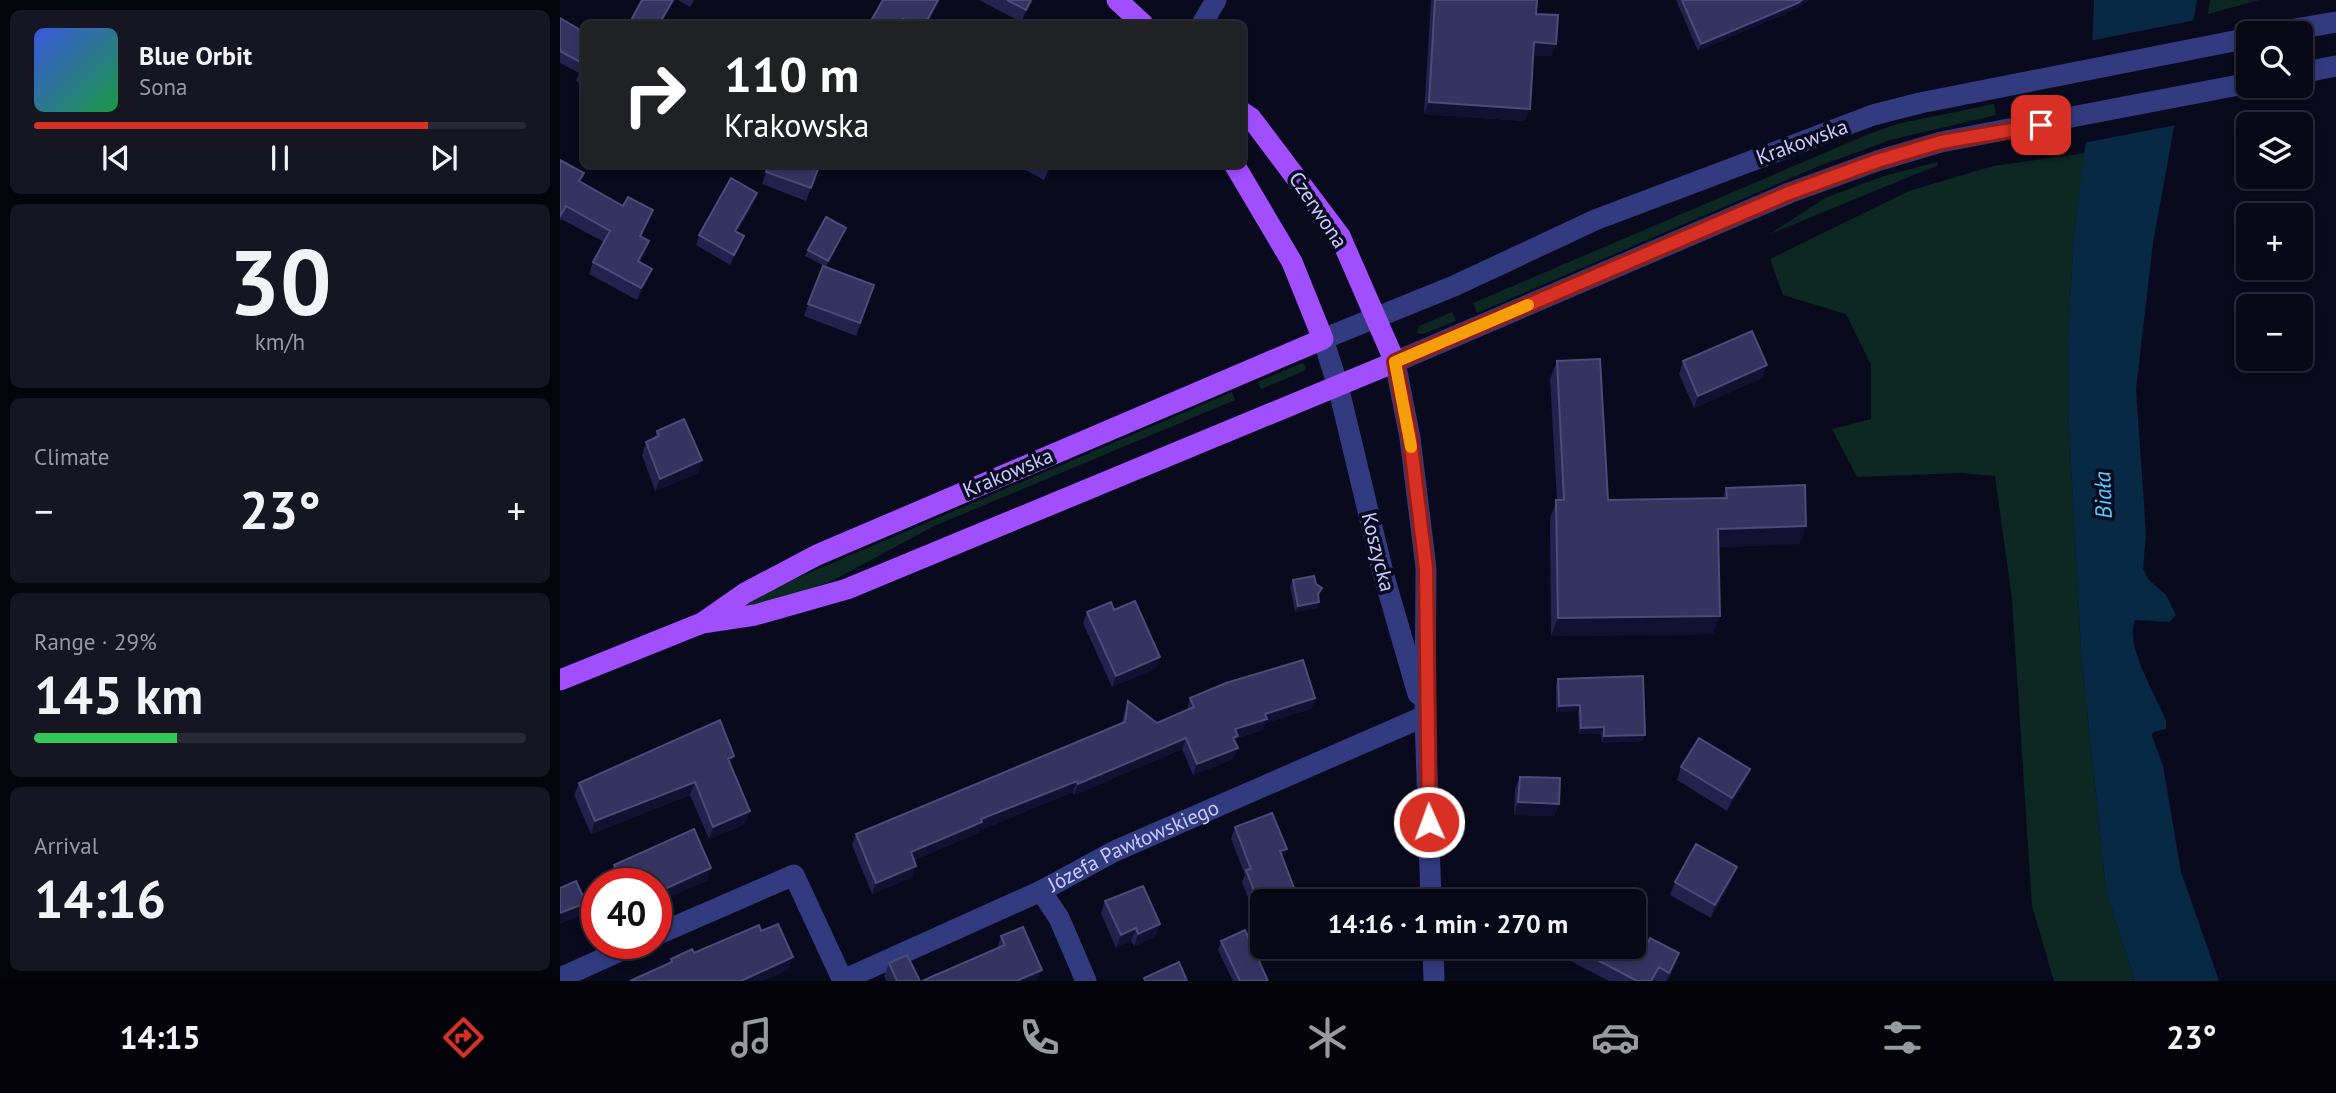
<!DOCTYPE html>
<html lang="en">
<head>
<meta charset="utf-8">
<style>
	body { margin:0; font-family:"PT Sans",sans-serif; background:#161623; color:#f1f3f6; height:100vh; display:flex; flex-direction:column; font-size:26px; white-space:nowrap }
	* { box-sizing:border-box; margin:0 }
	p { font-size:23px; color:#989aa1 }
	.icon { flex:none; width:38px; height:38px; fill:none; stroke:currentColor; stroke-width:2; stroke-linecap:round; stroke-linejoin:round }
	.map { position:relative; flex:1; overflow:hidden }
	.panel { display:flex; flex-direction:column; gap:10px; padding:10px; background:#04040c; width:560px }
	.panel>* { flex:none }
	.guide { position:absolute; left:21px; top:21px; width:665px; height:147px; border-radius:10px; box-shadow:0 4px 10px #0003,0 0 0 2px #292935; background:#202124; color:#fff; overflow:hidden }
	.buttons { position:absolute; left:1676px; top:21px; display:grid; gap:14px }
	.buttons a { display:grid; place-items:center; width:77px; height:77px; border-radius:10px; background:#080816; box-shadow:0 4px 10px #0003,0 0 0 2px #292935; font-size:35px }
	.speed { position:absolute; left:21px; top:868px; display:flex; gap:14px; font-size:35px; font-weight:700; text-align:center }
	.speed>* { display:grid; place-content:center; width:91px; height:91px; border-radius:50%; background:#080816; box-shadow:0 4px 10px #0003,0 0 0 2px #292935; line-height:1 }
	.speed .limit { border:10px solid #d22; background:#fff; color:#111 }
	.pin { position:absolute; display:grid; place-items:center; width:60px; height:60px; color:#fff; margin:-30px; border-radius:14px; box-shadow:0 4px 10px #0006 }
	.me { position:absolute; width:77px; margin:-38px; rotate:358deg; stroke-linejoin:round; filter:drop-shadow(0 0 5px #0008) }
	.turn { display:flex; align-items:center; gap:24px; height:147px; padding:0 28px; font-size:32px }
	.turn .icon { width:91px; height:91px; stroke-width:2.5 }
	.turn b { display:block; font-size:49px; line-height:60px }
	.big { font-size:52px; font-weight:600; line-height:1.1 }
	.panel .tile { flex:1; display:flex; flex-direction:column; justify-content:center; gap:10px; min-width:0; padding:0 24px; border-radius:10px; background:#161623 }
	.panel .dial { align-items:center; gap:0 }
	.dial b { font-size:91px; line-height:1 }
	.song { display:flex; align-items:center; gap:21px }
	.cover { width:84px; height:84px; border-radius:10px; background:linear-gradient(135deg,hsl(230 70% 55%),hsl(140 70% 35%)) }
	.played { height:7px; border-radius:4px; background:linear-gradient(90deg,#d93025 80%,#292935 80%) }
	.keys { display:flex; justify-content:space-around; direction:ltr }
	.heat { display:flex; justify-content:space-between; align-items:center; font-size:38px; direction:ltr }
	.charge { height:10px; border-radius:5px; background:linear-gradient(90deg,#34c759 29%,#292935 0) }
	.trip { position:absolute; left:690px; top:889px; width:396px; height:70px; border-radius:10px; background:#080816; box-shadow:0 4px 10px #0003,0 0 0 2px #292935; font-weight:600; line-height:70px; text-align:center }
	.dock { display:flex; height:112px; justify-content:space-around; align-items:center; background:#030309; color:#989aa1 }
	.dock .icon { width:49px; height:49px }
	.dock .active { color:#d93025 }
	.dock b { font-size:32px; color:#f1f3f6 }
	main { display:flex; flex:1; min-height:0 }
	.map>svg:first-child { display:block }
	.green { fill:#0d2823 }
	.water { fill:#082943 }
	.pier { fill:#0a0a1e }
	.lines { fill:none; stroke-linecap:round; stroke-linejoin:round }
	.minor { stroke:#323b80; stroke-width:21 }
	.major { stroke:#a14eff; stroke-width:21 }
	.wall { fill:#23224d }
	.shaded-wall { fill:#121132 }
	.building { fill:#353460; stroke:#4c4b79; stroke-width:2 }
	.route-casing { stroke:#8d1f18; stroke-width:18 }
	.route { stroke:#d93025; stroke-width:12 }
	.slow { stroke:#f59e0b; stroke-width:12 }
	.labels { text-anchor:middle; stroke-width:7; stroke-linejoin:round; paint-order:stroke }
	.street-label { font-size:21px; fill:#c7c9ff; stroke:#0a0a1e }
	.water-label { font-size:23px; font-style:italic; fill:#55cbff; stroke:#0a0a1e }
</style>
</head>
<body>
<main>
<section class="panel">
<div class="tile">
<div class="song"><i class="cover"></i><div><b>Blue Orbit</b><p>Sona</p></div></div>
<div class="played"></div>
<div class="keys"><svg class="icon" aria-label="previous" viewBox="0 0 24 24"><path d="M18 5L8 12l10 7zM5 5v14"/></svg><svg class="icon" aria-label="pause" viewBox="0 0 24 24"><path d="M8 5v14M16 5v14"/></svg><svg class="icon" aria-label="next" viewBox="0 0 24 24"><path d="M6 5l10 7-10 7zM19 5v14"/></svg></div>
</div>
<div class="tile dial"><b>30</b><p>km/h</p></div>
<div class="tile"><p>Climate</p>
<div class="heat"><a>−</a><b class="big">23°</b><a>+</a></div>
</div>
<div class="tile"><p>Range · 29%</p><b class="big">145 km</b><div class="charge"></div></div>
<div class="tile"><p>Arrival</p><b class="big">14:16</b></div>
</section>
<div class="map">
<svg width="1776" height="981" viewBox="0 0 1776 981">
	<rect width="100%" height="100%" fill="#0a0a1e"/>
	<path class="green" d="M1650 0H1699L1648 14Z
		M1434 104 1436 115 1330 140 1259 166 917 313 913 303 1309 134 1337 124Z
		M1525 153 1514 233 1508 337 1509 426 1521 652 1546 890 1575 981H1494L1472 906 1452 599 1435 476 1402 473 1297 477 1272 429 1311 419V365L1286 314 1223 295 1210 259 1349 191 1433 166Z
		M1377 162 1378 165 1210 234 1265 198 1324 176Z
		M892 312 896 321 863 334 857 333 859 326Z
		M742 363 746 366 744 371 701 389 698 382Z
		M672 392 675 400 372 527 272 581 173 616 167 608Z"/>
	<path class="water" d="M1534 0H1637L1593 243 1576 389 1586 534 1583 568 1588 579 1606 595 1616 615 1609 622 1575 620C1564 646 1597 696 1606 721V729L1593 732 1592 736 1603 766 1621 872 1659 981H1575L1546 890 1521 652 1509 426 1508 337 1514 233 1529 118Z"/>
	<path class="pier" d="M1636 20 1616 125 1523 143 1529 41Z"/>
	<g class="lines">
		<g class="minor">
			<path d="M642 24 656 0"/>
			<path d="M1713 33 1776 22"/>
			<path d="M1741 73 1776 66"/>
			<path d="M858 694 823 573 778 386 763 339 894 286 1035 220 1313 115 1360 103 1689 38"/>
			<path d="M481 891 499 918 526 981"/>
			<path d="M871 901 865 716 866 568 850 438 835 362 1229 193 1317 161 1381 142 1689 83"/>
			<path d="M96 935 234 875 283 981"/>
			<path d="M873 947 874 981"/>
			<path d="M0 978 78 943"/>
			<path id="s1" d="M283 980 481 891 555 851 865 716"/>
		</g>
		<path class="major" d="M557 0 583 24
			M142 623 195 615 287 589 835 362 780 236 691 118 682 112
			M0 680 142 623 185 593 257 555 763 339 732 262 674 164"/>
	</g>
	<path class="wall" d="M118 0H134L130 7Z
		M323 0H380L367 24H309Z
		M419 0H473L461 22Z
		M871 0H977L976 14 996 44 991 56 973 55 965 121 864 114Z
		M1116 0H1249L1236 9 1138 51Z
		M0 18 24 32V86L16 81 19 73 0 63Z
		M0 160 20 181 89 222 81 237 89 241 80 262 87 281 77 300 29 274 33 262 44 242 1 219 0 221Z
		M209 164 259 166 246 201 202 184Z
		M455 164H492L484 180Z
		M194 203 177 232 184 236 181 245 170 265 136 245 139 235Z
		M286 228 266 267 314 285 296 336 244 316 263 266H264L245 256 248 250Z
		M997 361 1048 500 1163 498 1166 488 1240 544 1159 547 1153 634 991 636 990 518 997 500 990 379Z
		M1123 361 1202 378 1134 408 1119 374Z
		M97 431 142 460 138 473 95 491 82 455 86 442 94 439Z
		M733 580 756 584 762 588 758 597 759 602 757 608 735 612 730 586Z
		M554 610 596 668 552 687 523 623 527 612Z
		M998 679 1083 741 1042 743 1041 734H1019L1018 711 996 712V686Z
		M630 698H755L751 709 705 723 703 730 677 738 676 743 678 748 673 759 633 775 622 749 514 795 513 792 420 830 418 833 354 860 352 877 312 894 292 845 296 834 562 723 564 713 568 701 597 723 627 710Z
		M171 766 185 824 149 839 130 795 31 834 14 795 19 783Z
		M1121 767 1190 769 1185 782 1167 811 1117 780Z
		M960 777 999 804 994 816 954 815 955 789Z
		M675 827 727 849 723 858 702 901V934L682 882 685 875 671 839Z
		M54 865 147 881 96 884H52L49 878Z
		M1172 880 1151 918 1110 895 1115 882Z
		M545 901 595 937 574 946 571 941 556 948 541 913Z
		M441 936 477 981 437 949Z
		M661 941 708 981H673L658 950Z
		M1088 942 1119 953 1115 966 1107 981H1096L1094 980 1093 981H1049L997 954 1000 947H1073Z
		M329 963 360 981H326L324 976Z"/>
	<path class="shaded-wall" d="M113 0H115L101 24H99Z
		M378 0H380L367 24H365Z
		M471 0H473L461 22 466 10Z
		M1242 0H1249L1236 9 1138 51 1141 44Z
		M974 42 996 44 991 56 970 55Z
		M869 102 970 109 965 121 864 114Z
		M490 164H492L484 180Z
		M197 193 194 203 172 240 175 231Z
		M93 210 89 222 75 249 80 236Z
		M286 228 283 235 266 267 268 261Z
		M184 236 181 245 170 265 174 255Z
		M89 241 85 254 74 274 78 261Z
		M92 269 87 281 77 300 81 288Z
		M1207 365 1202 378 1134 408 1138 396Z
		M142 460 138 473 95 491 100 479Z
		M1246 526 1240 544 1152 547 1158 529Z
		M759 602 757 608 735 612 738 606Z
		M1160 616 1153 634 991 636 998 618Z
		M600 657 596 668 552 687 556 676Z
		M755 698 751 709 705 723 703 730 677 738 674 747 669 749 675 729 705 714Z
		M1020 705 1018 711 996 712 999 706Z
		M1044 727 1041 734H1019L1021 728Z
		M1085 735 1083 741 1042 743 1044 736Z
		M626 738 622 749 514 795 518 784Z
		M678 748 673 759 633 775 637 764Z
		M174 756 170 769 168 759Z
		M1190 769 1185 782 1167 811 1172 798Z
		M517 781 513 792 420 830 418 833 347 863 351 852 421 819Z
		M135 782 130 795 31 834 35 821Z
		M958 802 999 804 994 816 954 815Z
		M190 811 185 824 149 839 153 827Z
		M727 849 722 860 720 851Z
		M356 866 352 877 312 894 316 883Z
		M1177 867 1172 880 1151 918 1155 905Z
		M151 868 147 881 96 903V893Z
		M26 903 21 915 0 924V913Z
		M600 924 595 937 574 946 578 934Z
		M576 928 571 941 556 948 561 935Z
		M1119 953 1115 966 1106 981 1109 973Z
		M233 957 228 970 204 981H181Z
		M482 970 477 981H456Z"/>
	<path class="building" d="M82 0H113L99 24H69Z
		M323 0H378L365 24H353L343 19 340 24H309Z
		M447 0H471L466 10Z
		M875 0H977L976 14 998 15 996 44 974 42 970 109 869 102Z
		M1122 0H1242L1238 3 1141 44Z
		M0 18 24 32V74L20 72 24 64 0 51Z
		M0 160 24 173 19 181 63 206 68 197 93 210 80 236 89 241 78 261 92 269 81 288 33 262 50 231 6 206 0 216Z
		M209 164H255L259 166 251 188 206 172Z
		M171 178 197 193 175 231 184 236 174 255 139 235Z
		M266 217 286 228 268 261 248 250Z
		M263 266 314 285 300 323 248 304Z
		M1192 331 1207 365 1138 396 1123 361Z
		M1040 359 1048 500 1167 498 1166 488 1245 485 1246 526 1158 529 1160 616 998 618 996 500H1004L997 361Z
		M124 419 142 460 100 479 86 442 99 436 97 431Z
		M754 576 756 584 762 588 758 594 759 602 738 606 733 580Z
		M575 601 600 657 556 676 527 612 551 602 554 610Z
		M743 660 755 698 705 714 707 719 675 729 678 736 673 738 678 748 637 764 626 738 518 784 517 781 421 819 422 822 351 852 356 866 316 883 296 834 565 722 568 701 597 723 634 707 630 698 666 683Z
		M1083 676 1085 735 1044 736V727L1021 728 1020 705 999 706 998 679Z
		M160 720 174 756 168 759 190 811 153 827 135 782 35 821 19 783Z
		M1139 738 1190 769 1172 798 1121 767Z
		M960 777 1000 778 999 804 958 802Z
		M712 813 727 849 720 851 739 901H702V911L686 870 691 869 675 827Z
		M134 829 151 868 96 893V884H63L54 865Z
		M1136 844 1177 867 1155 905 1115 882Z
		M16 881 26 903 0 913V888Z
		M583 886 600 924 578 934 576 928 561 935 545 901Z
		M218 924 233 957 181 981H70L112 962 111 959 132 949 134 953 199 925 201 931Z
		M463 927 482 970 456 981H362L445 945 441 936Z
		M685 930 708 981H680L661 941Z
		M1073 933 1088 942 1090 938 1119 953 1109 973 1099 967 1091 981H1077L1013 947H1073Z
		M347 955 360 981H337L329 963Z
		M619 962 627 981H585L584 978Z"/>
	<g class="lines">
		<defs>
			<path id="route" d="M869 822 866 568 850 438 835 362 1229 193 1317 161 1381 142 1481 125"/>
		</defs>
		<use href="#route" class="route-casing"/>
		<use href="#route" class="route"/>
		<path class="slow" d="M851 447 835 362 968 305"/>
	</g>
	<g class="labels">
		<g class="street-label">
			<text transform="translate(1242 142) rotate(-20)" y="7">Krakowska</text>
			<text transform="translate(758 210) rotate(56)" y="7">Czerwona</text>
			<text transform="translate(448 473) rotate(-23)" y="7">Krakowska</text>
			<text transform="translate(818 552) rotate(76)" y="7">Koszycka</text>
			<text dy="7" stroke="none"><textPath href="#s1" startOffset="320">Józefa Pawłowskiego</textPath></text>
		</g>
		<g class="water-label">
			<text transform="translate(1543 495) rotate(-92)" y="8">Biała</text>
		</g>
	</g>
</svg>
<div class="buttons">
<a><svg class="icon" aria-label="search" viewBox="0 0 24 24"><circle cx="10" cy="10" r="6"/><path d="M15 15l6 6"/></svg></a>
<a><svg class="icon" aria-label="layers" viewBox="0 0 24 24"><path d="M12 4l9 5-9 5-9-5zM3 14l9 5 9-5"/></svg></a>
<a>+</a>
<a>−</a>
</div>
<div class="speed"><div class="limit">40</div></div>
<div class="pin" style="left:1481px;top:125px;background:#d93025"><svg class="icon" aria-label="arrive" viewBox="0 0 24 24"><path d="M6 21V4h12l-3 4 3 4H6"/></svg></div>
<svg class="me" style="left:869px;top:822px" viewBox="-20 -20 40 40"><circle r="17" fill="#d93025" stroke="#fff" stroke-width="3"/><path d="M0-11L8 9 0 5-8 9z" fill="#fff"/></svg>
<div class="trip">14:16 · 1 min · 270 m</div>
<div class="guide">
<div class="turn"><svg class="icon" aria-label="right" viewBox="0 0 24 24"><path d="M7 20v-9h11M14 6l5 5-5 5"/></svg><div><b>110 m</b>Krakowska</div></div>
</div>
</div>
</main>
<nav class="dock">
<b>14:15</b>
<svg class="icon active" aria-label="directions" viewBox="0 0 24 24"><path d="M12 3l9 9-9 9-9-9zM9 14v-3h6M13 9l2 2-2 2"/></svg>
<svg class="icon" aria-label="music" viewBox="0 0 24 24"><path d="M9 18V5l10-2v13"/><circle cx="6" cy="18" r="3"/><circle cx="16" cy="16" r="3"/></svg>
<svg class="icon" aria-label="phone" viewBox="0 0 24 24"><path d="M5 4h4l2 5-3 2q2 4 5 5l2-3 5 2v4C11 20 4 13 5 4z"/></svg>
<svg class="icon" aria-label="climate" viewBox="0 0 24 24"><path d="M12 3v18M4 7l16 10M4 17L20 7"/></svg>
<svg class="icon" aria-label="car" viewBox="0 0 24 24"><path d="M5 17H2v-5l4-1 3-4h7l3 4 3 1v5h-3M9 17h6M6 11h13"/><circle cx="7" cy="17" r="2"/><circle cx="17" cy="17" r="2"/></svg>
<svg class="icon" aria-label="filters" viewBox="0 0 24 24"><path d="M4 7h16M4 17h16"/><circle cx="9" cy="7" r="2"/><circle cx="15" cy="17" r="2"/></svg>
<b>23°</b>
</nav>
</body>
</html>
